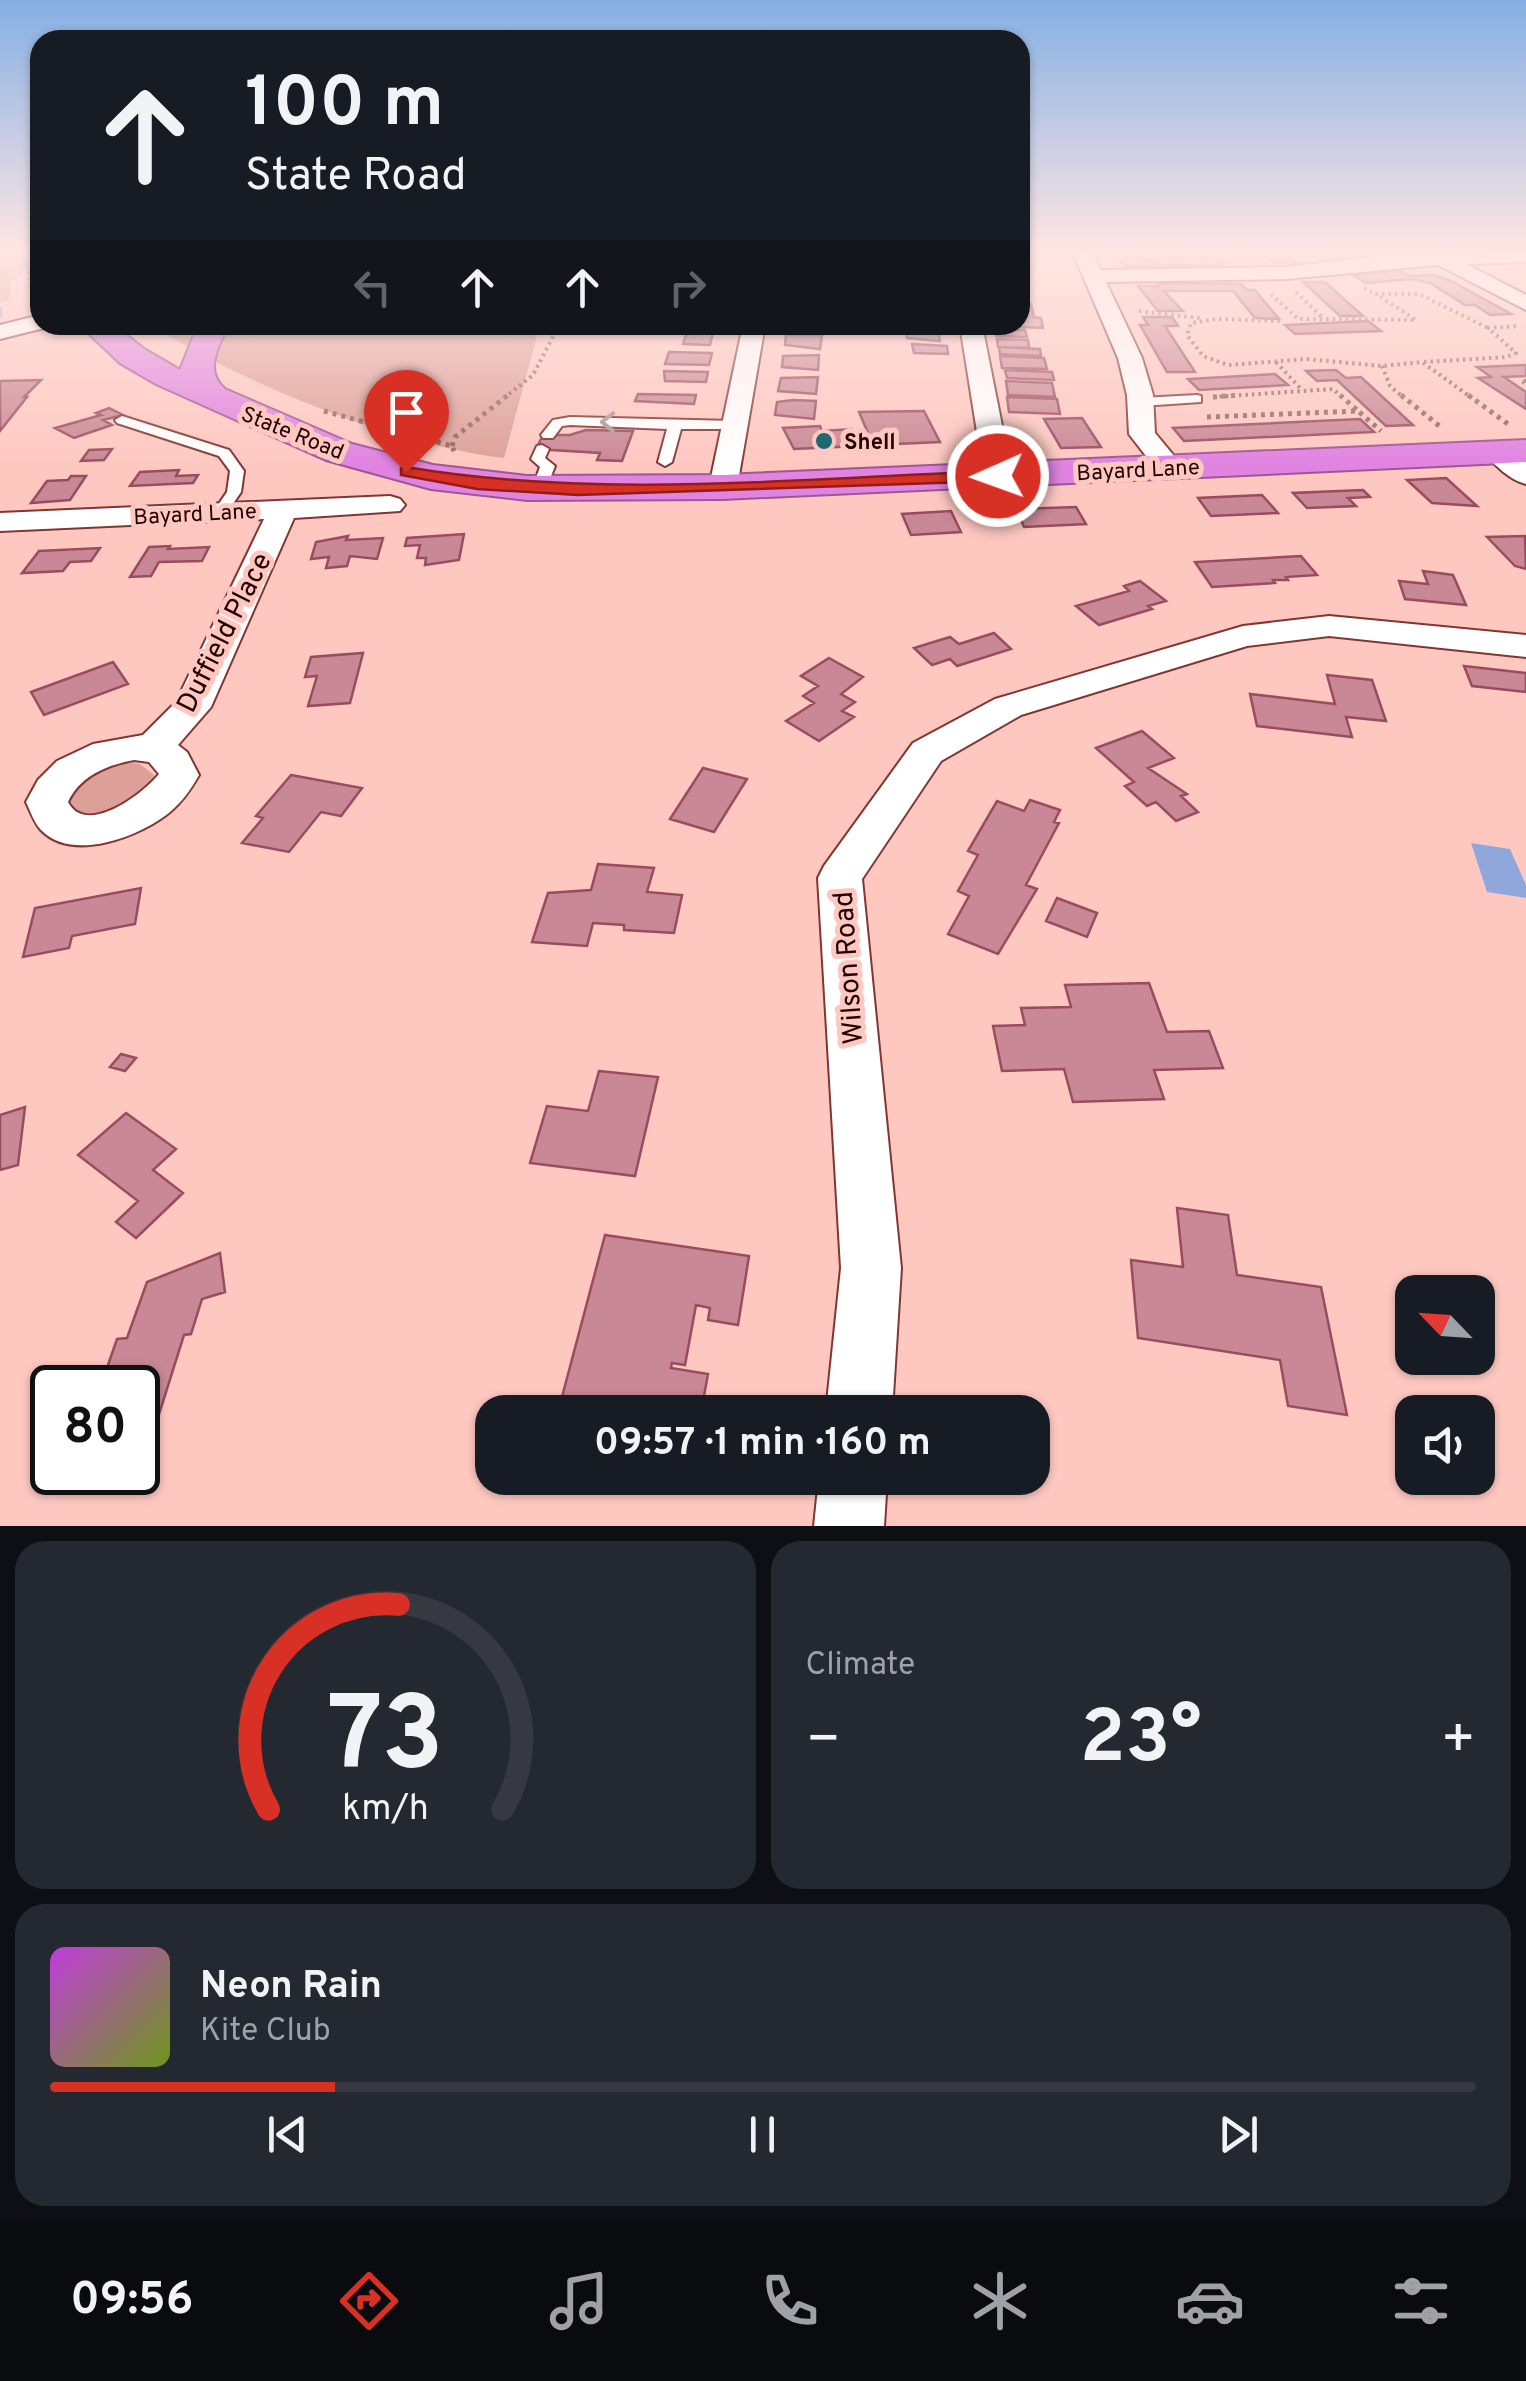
<!DOCTYPE html>
<html lang="en">
<head>
<meta charset="utf-8">
<style>
	body { margin:0; font-family:Overpass,sans-serif; background:#242831; color:#f1f3f6; height:100vh; display:flex; flex-direction:column; font-size:38px; white-space:nowrap }
	* { box-sizing:border-box; margin:0 }
	p { font-size:32px; color:#9ea1a6 }
	.icon { flex:none; width:55px; height:55px; fill:none; stroke:currentColor; stroke-width:2; stroke-linecap:round; stroke-linejoin:round }
	.map { position:relative; height:1526px; overflow:hidden }
	.details { display:flex; flex-direction:column; gap:15px; padding:15px; background:#0d0f14; flex:1 }
	.details>* { flex:none }
	.top-card { position:absolute; left:30px; top:30px; width:1000px; height:305px; border-radius:30px; box-shadow:0 2px 8px #0004; background:#171b24; color:#f1f3f6; overflow:hidden }
	.needle { width:65px; rotate:295deg }
	.buttons { position:absolute; left:1395px; top:1275px; display:grid; gap:20px }
	.buttons a { display:grid; place-items:center; width:100px; height:100px; border-radius:20px; background:#171b24; box-shadow:0 2px 8px #0004; font-size:50px }
	.speed { position:absolute; left:30px; top:1365px; display:flex; gap:20px; font-size:50px; font-weight:700; text-align:center }
	.speed>* { display:grid; place-content:center; width:130px; height:130px; border-radius:50%; background:#171b24; box-shadow:0 2px 8px #0004; line-height:1 }
	.speed .limit { border:5px solid #111; border-radius:15px; background:#fff; color:#111 }
	.pin { position:absolute; display:grid; place-items:center; width:85px; height:85px; color:#fff; margin:-102px -42px; border-radius:50% 50% 50% 0; rotate:-45deg; box-shadow:0 0 10px #0007 }
	.pin .icon { rotate:45deg }
	.me { position:absolute; width:110px; margin:-55px; rotate:268deg; stroke-linejoin:round; filter:drop-shadow(0 0 8px #0008) }
	.turn { display:flex; align-items:center; gap:35px; height:210px; padding:0 50px; font-size:45px }
	.turn .icon { width:130px; height:130px; stroke-width:2.5 }
	.turn b { display:block; font-size:70px; line-height:85px }
	.lanes { display:flex; align-items:center; height:95px; padding:0 50px; background:#0003; justify-content:center; gap:50px; direction:ltr }
	.lanes .off { opacity:.35 }
	.big { font-size:75px; font-weight:700; line-height:1.1 }
	.details .widget { flex:1; display:flex; flex-direction:column; justify-content:center; gap:15px; min-width:0; padding:0 35px; border-radius:30px; background:#242831 }
	.details .dial { align-items:center; gap:0 }
	.dial svg { height:260px; overflow:visible; fill:none; stroke:#363941; stroke-width:7; stroke-linecap:round; text-anchor:middle }
	.dial text { fill:#f1f3f6; stroke:none }
	.song { display:flex; align-items:center; gap:30px }
	.cover { width:120px; height:120px; border-radius:15px; background:linear-gradient(135deg,hsl(290 70% 55%),hsl(80 70% 35%)) }
	.played { height:10px; border-radius:5px; background:linear-gradient(90deg,#d93025 20%,#363941 20%) }
	.keys { display:flex; justify-content:space-around; direction:ltr }
	.heat { display:flex; justify-content:space-between; align-items:center; font-size:55px; direction:ltr }
	.details .tiles { flex:1; display:grid; gap:15px; grid-template-columns:1fr 1fr }
	.widget:last-child { grid-column:span 2 }
	.trip { position:absolute; left:475px; top:1395px; width:575px; height:100px; border-radius:30px; background:#171b24; box-shadow:0 2px 8px #0004; font-weight:700; line-height:100px; text-align:center }
	.tabs { display:flex; height:160px; justify-content:space-around; align-items:center; background:#090b0e; color:#9ea1a6 }
	.tabs .icon { width:70px; height:70px }
	.tabs .active { color:#d93025 }
	.tabs b { font-size:45px; color:#f1f3f6 }
	.map>svg:first-child { display:block }
	.green { fill:#dda099 }
	.water { fill:#90a7dc }
	.lines { fill:none; stroke-linecap:round; stroke-linejoin:round }
	.stream { stroke:#90a7dc; stroke-width:5 }
	.building { fill:#c98895; stroke:#9a4c5e; stroke-width:2.5 }
	.lane-casing { stroke:#823631; stroke-width:4 }
	.street-casing { stroke:#823631; stroke-width:4 }
	.highway-casing { stroke:#9d5793; stroke-width:4 }
	.path-far1 { stroke:#8f6662; stroke-width:4; stroke-dasharray:2.5 4; stroke-linecap:butt }
	.path { stroke:#8f6662; stroke-width:5; stroke-dasharray:4 5; stroke-linecap:butt }
	.lane { fill:#fff; fill-rule:evenodd }
	.street { fill:#fff; fill-rule:evenodd }
	.highway { fill:#e083e1; fill-rule:evenodd }
	.oneway { stroke:#a69b9a }
	.route { fill:#d93025; stroke:#8d1f18; stroke-width:2.5 }
	.poi-dot { fill:#1e6972; stroke:#fec8c1; stroke-width:4 }
	.labels { text-anchor:middle; stroke-width:10; stroke-linejoin:round; paint-order:stroke }
	.far-street-label { font-size:22px; fill:#210403; stroke:#fec8c1 }
	.far-poi-label { font-size:22px; font-weight:bold; fill:#210403; stroke:#fec8c1; text-anchor:start }
	.street-label { font-size:28px; fill:#210403; stroke:#fec8c1 }
</style>
</head>
<body>
<div class="map">
<svg width="1526" height="1526" viewBox="0 0 1526 1526">
	<rect width="100%" height="100%" fill="#fec8c1"/>
	<path class="green" d="M0 253H40V260L11 282 9 300 0 302Z
		M151 325H540L504 458C395 445 243 384 151 325Z
		M128 762 140 764 154 775C152 807 69 836 68 795L85 776Z"/>
	<path class="water" d="M1471 843 1510 849 1526 885V898L1487 892Z"/>
	<g class="lines">
		<path class="stream" d="M0 309V315"/>
	</g>
	<path class="building" d="M1112 253H1133L1140 260 1203 258 1197 253H1218L1226 265 1125 266Z
		M1261 253H1327L1328 254 1286 255 1295 262 1273 263Z
		M1399 270 1408 276 1433 275 1451 281 1511 314 1490 315 1475 305H1465L1430 283 1411 279 1366 283 1353 275Z
		M1303 282H1325L1363 316H1340Z
		M1157 283 1241 284 1247 290H1255L1279 319 1255 318 1233 291H1164L1183 311H1158L1138 286H1159Z
		M1020 303 1031 304 1034 317 1041 318 1043 328 999 326 1020 325Z
		M1143 317H1172L1178 326H1165L1195 372H1167L1140 325H1148Z
		M1368 321 1381 331 1295 334 1285 325Z
		M914 329 938 330 940 341 907 338 906 331Z
		M995 329 1025 330 1027 337 996 336Z
		M687 332H713L710 345 683 344Z
		M786 335H822L820 349 785 345Z
		M997 339 1028 340 1029 348 998 347Z
		M912 344 947 346 948 354 914 353Z
		M999 347 1040 349 1041 356 1000 354Z
		M669 352 712 353 709 365 665 364Z
		M819 355 818 370 782 367 783 356Z
		M1000 356 1044 358 1047 369 1002 368Z
		M1526 365V376L1504 377 1526 392V409L1478 378 1491 377 1477 367Z
		M1005 370 1052 372 1054 380 1007 378Z
		M1336 370 1346 378 1361 377 1413 425 1386 426 1337 380 1317 381 1306 371Z
		M664 371 708 372 706 382 665 381Z
		M1275 374 1288 385 1199 390 1188 379Z
		M818 377 816 394 778 391 781 378Z
		M41 380 24 397H27L0 431V381Z
		M1006 381 1052 383 1055 397 1008 395Z
		M638 394 696 395 694 404 635 401Z
		M1007 397 1057 399 1060 414 1009 412Z
		M793 400 816 401 814 419 775 415 777 402Z
		M109 408 123 415 103 420 112 425 74 438 55 428 101 415 96 413Z
		M924 411 940 442 873 445 859 412Z
		M1082 418 1101 447 1061 448 1044 419Z
		M1360 419 1374 432 1184 441 1173 428Z
		M820 426 822 431 852 429 858 446 794 449 783 428Z
		M586 430 633 431 622 461 597 460 600 453 536 449 543 435H570Z
		M112 449 104 460 81 461 89 450Z
		M179 470 176 476 198 475 193 483 130 486 140 472Z
		M71 476H86L70 500 31 503 47 481 68 480Z
		M1446 478 1477 506 1432 503 1407 480Z
		M1363 490 1370 497 1348 498 1356 506 1307 508 1293 493Z
		M1262 495 1278 513 1211 516 1198 498Z
		M1076 507 1086 524 1024 527 1016 509Z
		M951 511 961 532 911 535 902 514Z
		M464 534 459 560 425 565 426 558H417L420 545 405 546 407 538Z
		M348 536 346 540 383 538 377 559 350 556 347 566 326 568 329 557 311 559 316 542Z
		M1525 536 1526 569 1515 566 1487 537Z
		M170 546 168 549 209 547 202 561 159 562 151 576 130 577 149 547Z
		M100 548 91 561 70 562 63 571 22 573 39 551Z
		M1301 556 1317 575 1286 577 1288 580H1273L1275 583 1212 587 1195 562Z
		M1423 571 1453 575 1466 605 1405 599 1399 581 1428 584Z
		M1140 581 1166 601 1148 606 1152 609 1099 625 1076 606 1129 591 1124 586Z
		M994 633 1011 649 957 666 950 659 932 665 914 648 950 637 959 644Z
		M363 653 350 703 308 706 317 676 305 677 311 657Z
		M829 658 863 677 841 694 855 702 842 711 854 717 819 741 786 721 814 703 803 696 818 686 801 676Z
		M113 662 128 684 44 715 31 692Z
		M1464 666 1526 673V692L1472 686Z
		M1327 675 1372 680 1386 721 1346 717 1352 737 1257 726 1250 694 1335 704Z
		M1142 731 1174 758 1148 768 1187 794 1181 796 1198 812 1176 821 1156 802 1147 806 1125 786 1134 782 1096 748Z
		M703 768 747 779 714 832 670 819Z
		M291 775 362 788 341 816 321 812 289 852 242 843 263 818 256 816Z
		M1030 800 1060 810 1054 822 1059 823 1026 885 1037 889 998 954 948 934 969 896 958 891 978 855 968 851 997 801 1024 811Z
		M598 864 654 868 647 892 682 895 674 933 624 930V925L593 923 587 946 532 942 548 893 591 890Z
		M141 888 135 924 72 936 69 948 23 957 35 908Z
		M1057 898 1097 913 1087 937 1046 921Z
		M1149 983 1167 1032 1209 1031 1223 1068 1154 1070 1164 1099 1073 1102 1064 1069 1002 1071 993 1026 1025 1025 1021 1008 1071 1007 1065 985Z
		M121 1054 136 1058 125 1071 110 1067Z
		M599 1071 658 1077 635 1176 530 1163 547 1106 588 1111Z
		M25 1107 18 1165 0 1170V1115Z
		M126 1113 176 1149 153 1170 183 1193 136 1238 116 1222 138 1201 78 1155Z
		M1177 1208 1228 1215 1237 1275 1321 1287 1347 1415 1288 1406 1280 1360 1138 1338 1131 1260 1183 1267Z
		M605 1235 749 1256 738 1325 708 1320 710 1308 696 1305 685 1365 672 1363 671 1368 708 1374 701 1412H558Z
		M220 1253 225 1292 202 1299 191 1334 184 1335 155 1427 138 1428V1388H100L117 1339 127 1338 147 1282Z"/>
	<g class="lines">
		<defs>
			<path id="lane" d="M1197 395 1201 396V402L1141 406 1135 402 1141 398Z
				M122 416 229 450 244 471 241 492 226 514 221 515 214 511 227 492 230 471 219 456 117 423 115 420Z
				M570 417 734 421 741 425 734 429H681L672 462 665 466 658 462 667 429 570 425 562 426 553 438H543L541 435 553 420Z
				M542 445 549 449 545 458 555 466 546 489 539 493 532 489 540 467 531 459 537 446Z"/>
			<path id="street" d="M1073 253H1093L1101 270 1286 267 1386 255 1526 253V262L1466 264 1526 295V310L1438 265 1286 279 1106 282 1142 358 1153 395 1155 433 1184 468 1180 474H1160L1129 434 1127 395 1118 358Z
				M40 315V325L48 327 0 339V325Z
				M743 325H765L737 487 733 493H713L709 487Z
				M960 325H982L1012 476 1008 482H988L984 476Z
				M1498 444 1508 446 1526 461V484C1510 480 1494 465 1484 452L1488 446Z
				M390 496 400 499 405 505 400 511 294 518 211 707 178 745 187 752 199 775C191 789 183 801 170 812 141 836 73 863 41 830 34 823 30 810 26 802L38 780 57 761 93 744 143 735 176 702 264 519 0 531V513ZM134 760 149 762 159 774C143 794 86 837 68 802 80 776 107 765 134 760Z
				M1329 616 1526 635V657L1329 636 1247 646 1021 715 941 761 862 879 901 1268 892 1412H826L841 1268 818 878 824 866 913 743 995 699 1243 626Z
				M819 1478H887L884 1526H814Z"/>
			<path id="highway" d="M80 325H114L144 349 180 370 198 325H228C219 347 203 370 225 389L352 444 433 465 527 476 723 475 1526 440V462L723 499 527 500 431 489 326 460 156 384 120 363Z"/>
		</defs>
		<use href="#lane" class="lane-casing"/>
		<use href="#street" class="street-casing"/>
		<use href="#highway" class="highway-casing"/>
		<path class="path-far1" d="M29 253 26 256 34 300
			M0 273 27 264
			M1364 288 1375 294H1419L1488 328
			M1296 292 1323 318
			M1271 294 1298 319 1416 320 1376 294
			M1139 311 1200 318
			M1280 321 1216 319 1191 323 1187 335 1203 356 1228 365 1306 359 1382 366 1422 362 1472 398
			M1276 362 1301 389
			M1424 362 1507 357 1516 353 1488 328 1519 326
			M1382 366 1390 386 1404 398
			M1526 381H1521L1526 384
			M1213 397 1333 389 1343 398
			M504 398 533 375 559 325"/>
		<path class="path" d="M1340 395 1357 410
			M1401 395 1442 428
			M1468 395 1508 424
			M1213 397 1240 395
			M324 411 452 446 454 451
			M1207 417 1358 411 1381 431
			M452 446 455 437 508 395"/>
		<use href="#lane" class="lane"/>
		<use href="#street" class="street"/>
		<use href="#highway" class="highway"/>
	</g>
	<defs><path id="oneway-chevron" d="M-2-3.5L2.5 0L-2 3.5" fill="none" stroke-width="1.6" stroke-linecap="round" stroke-linejoin="round" transform="scale(2.5)"/></defs>
	<use class="oneway" href="#oneway-chevron" transform="translate(608 422) rotate(-179)"/>
	<linearGradient id="sky" x2="0" y2="1"><stop stop-color="#85afe3"/><stop offset="0.54" stop-color="#ffe6e3"/><stop offset="1" stop-color="#ffe6e3" stop-opacity="0"/></linearGradient>
	<rect width="1526" height="467" fill="url(#sky)"/>
	<path class="route" d="M406 467C601 500 802 478 998 471L1006 476 998 481 578 495 477 489 401 475V468Z"/>
	<circle class="poi-dot" cx="824" cy="441" r="10"/>
	<g class="labels">
		<g class="far-street-label">
			<text transform="translate(293 432) rotate(22)" y="8">State Road</text>
			<text transform="translate(1138 469) rotate(-3)" y="8">Bayard Lane</text>
			<text transform="translate(195 513) rotate(-3)" y="8">Bayard Lane</text>
		</g>
		<g class="far-poi-label">
			<text x="844" y="449">Shell</text>
		</g>
		<g class="street-label">
			<text transform="translate(223 632) rotate(-63)" y="10">Duffield Place</text>
			<text transform="translate(847 968) rotate(-94)" y="10">Wilson Road</text>
		</g>
	</g>
</svg>
<div class="buttons">
<a><svg class="needle" viewBox="-14 -14 28 28"><path d="M0-13l5 13h-10z" fill="#e53935"/><path d="M0 13l5-13h-10z" fill="#9ea1a6"/></svg></a>
<a><svg class="icon" aria-label="sound" viewBox="0 0 24 24"><path d="M4 9h4l5-4v14l-5-4H4zM17 9q2 3 0 6"/></svg></a>
</div>
<div class="speed"><div class="limit">80</div></div>
<div class="pin" style="left:406px;top:472px;background:#d93025"><svg class="icon" aria-label="arrive" viewBox="0 0 24 24"><path d="M6 21V4h12l-3 4 3 4H6"/></svg></div>
<svg class="me" style="left:998px;top:476px" viewBox="-20 -20 40 40"><circle r="17" fill="#d93025" stroke="#fff" stroke-width="3"/><path d="M0-11L8 9 0 5-8 9z" fill="#fff"/></svg>
<div class="trip">09:57 · 1 min · 160 m</div>
<div class="top-card">
<div class="turn"><svg class="icon" aria-label="ahead" viewBox="0 0 24 24"><path d="M12 20V5M6 11l6-6 6 6"/></svg><div><b>100 m</b>State Road</div></div>
<div class="lanes"><svg class="icon off" aria-label="left" viewBox="0 0 24 24"><path d="M17 20v-9H6M10 6l-5 5 5 5"/></svg><svg class="icon" aria-label="ahead" viewBox="0 0 24 24"><path d="M12 20V5M6 11l6-6 6 6"/></svg><svg class="icon" aria-label="ahead" viewBox="0 0 24 24"><path d="M12 20V5M6 11l6-6 6 6"/></svg><svg class="icon off" aria-label="right" viewBox="0 0 24 24"><path d="M7 20v-9h11M14 6l5 5-5 5"/></svg></div>
</div>
</div>
<section class="details">
<div class="tiles">
<div class="widget dial"><svg viewBox="0 0 100 80">
<path d="M14 69A42 42 0 1 1 86 69"/>
<path d="M14 69A42 42 0 0 1 54 6" stroke="#d93025"/>
<text x="50" y="56" font-size="32" font-weight="700">73</text>
<text x="50" y="72" font-size="11">km/h</text>
</svg></div>
<div class="widget"><p>Climate</p>
<div class="heat"><a>−</a><b class="big">23°</b><a>+</a></div>
</div>
<div class="widget">
<div class="song"><i class="cover"></i><div><b>Neon Rain</b><p>Kite Club</p></div></div>
<div class="played"></div>
<div class="keys"><svg class="icon" aria-label="previous" viewBox="0 0 24 24"><path d="M18 5L8 12l10 7zM5 5v14"/></svg><svg class="icon" aria-label="pause" viewBox="0 0 24 24"><path d="M8 5v14M16 5v14"/></svg><svg class="icon" aria-label="next" viewBox="0 0 24 24"><path d="M6 5l10 7-10 7zM19 5v14"/></svg></div>
</div>
</div>
</section>
<nav class="tabs">
<b>09:56</b>
<svg class="icon active" aria-label="directions" viewBox="0 0 24 24"><path d="M12 3l9 9-9 9-9-9zM9 14v-3h6M13 9l2 2-2 2"/></svg>
<svg class="icon" aria-label="music" viewBox="0 0 24 24"><path d="M9 18V5l10-2v13"/><circle cx="6" cy="18" r="3"/><circle cx="16" cy="16" r="3"/></svg>
<svg class="icon" aria-label="phone" viewBox="0 0 24 24"><path d="M5 4h4l2 5-3 2q2 4 5 5l2-3 5 2v4C11 20 4 13 5 4z"/></svg>
<svg class="icon" aria-label="climate" viewBox="0 0 24 24"><path d="M12 3v18M4 7l16 10M4 17L20 7"/></svg>
<svg class="icon" aria-label="car" viewBox="0 0 24 24"><path d="M5 17H2v-5l4-1 3-4h7l3 4 3 1v5h-3M9 17h6M6 11h13"/><circle cx="7" cy="17" r="2"/><circle cx="17" cy="17" r="2"/></svg>
<svg class="icon" aria-label="filters" viewBox="0 0 24 24"><path d="M4 7h16M4 17h16"/><circle cx="9" cy="7" r="2"/><circle cx="15" cy="17" r="2"/></svg>
</nav>
</body>
</html>
